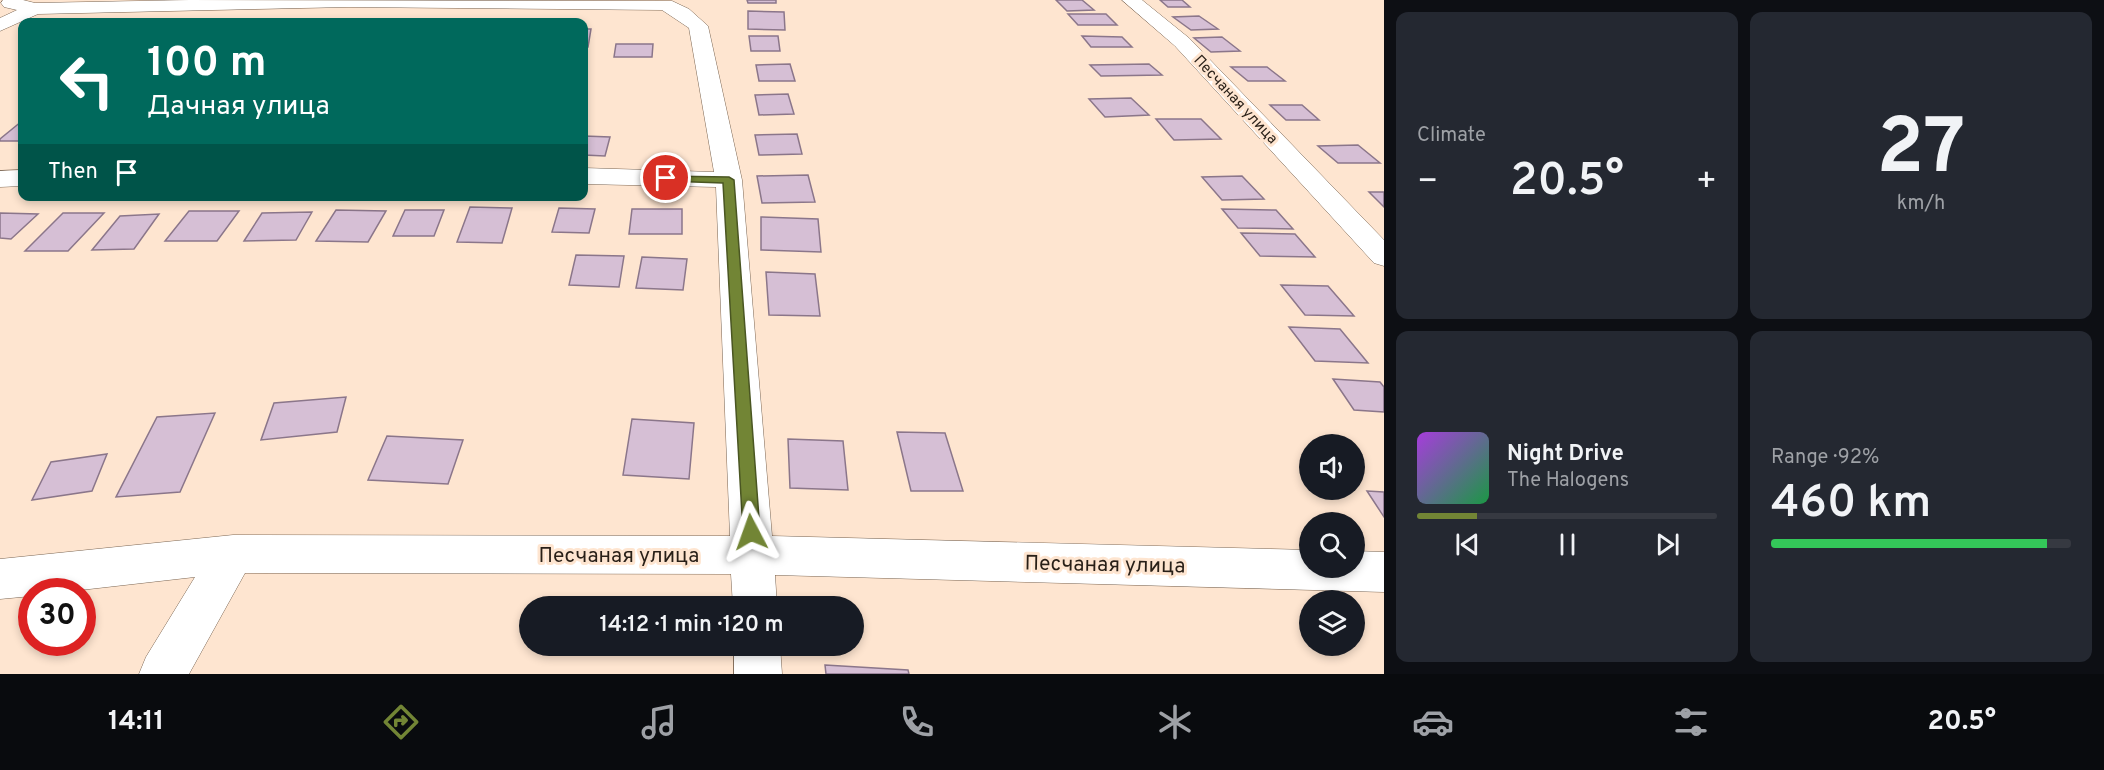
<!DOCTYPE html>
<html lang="en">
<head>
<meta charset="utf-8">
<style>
	body { margin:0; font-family:Overpass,sans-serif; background:#242831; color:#f1f3f6; height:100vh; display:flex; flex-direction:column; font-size:22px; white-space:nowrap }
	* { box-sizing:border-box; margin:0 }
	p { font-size:20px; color:#9ea1a6 }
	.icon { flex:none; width:33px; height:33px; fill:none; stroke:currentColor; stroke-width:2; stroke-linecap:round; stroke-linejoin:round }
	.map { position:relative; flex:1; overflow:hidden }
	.drawer { display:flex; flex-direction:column; gap:12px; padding:12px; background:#0d0f14; width:720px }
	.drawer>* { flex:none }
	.guide { position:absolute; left:18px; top:18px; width:570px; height:183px; border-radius:12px; box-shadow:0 3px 9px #0003; background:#00695c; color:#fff; overflow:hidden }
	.controls { position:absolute; left:1299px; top:434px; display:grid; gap:12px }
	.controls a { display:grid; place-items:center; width:66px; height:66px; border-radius:50%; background:#171b24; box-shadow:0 3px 9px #0003; font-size:30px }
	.speed { position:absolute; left:18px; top:578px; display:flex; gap:12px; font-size:30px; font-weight:700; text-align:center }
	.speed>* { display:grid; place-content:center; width:78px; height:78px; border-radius:50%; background:#171b24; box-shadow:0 3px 9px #0003; line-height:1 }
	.speed .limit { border:9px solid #d22; background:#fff; color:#111 }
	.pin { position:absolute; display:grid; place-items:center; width:51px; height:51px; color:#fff; margin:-26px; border:3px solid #fff; border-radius:50%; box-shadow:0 2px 6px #0007 }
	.me { position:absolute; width:66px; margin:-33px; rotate:356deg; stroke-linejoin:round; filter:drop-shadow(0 0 4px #0008) }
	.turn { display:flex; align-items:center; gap:21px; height:126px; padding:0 30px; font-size:27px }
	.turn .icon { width:78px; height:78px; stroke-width:2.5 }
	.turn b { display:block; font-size:42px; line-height:51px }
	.then { display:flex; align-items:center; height:57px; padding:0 30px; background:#0003; gap:12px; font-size:22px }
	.big { font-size:45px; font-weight:600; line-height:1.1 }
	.drawer .widget { flex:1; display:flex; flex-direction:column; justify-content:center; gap:9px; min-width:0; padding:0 21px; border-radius:12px; background:#242831 }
	.drawer .dial { align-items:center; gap:0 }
	.dial b { font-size:78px; line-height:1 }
	.song { display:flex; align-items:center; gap:18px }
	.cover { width:72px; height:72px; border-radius:9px; background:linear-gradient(135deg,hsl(280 70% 55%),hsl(140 70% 35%)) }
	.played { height:6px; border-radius:3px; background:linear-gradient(90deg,#728535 20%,#363941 20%) }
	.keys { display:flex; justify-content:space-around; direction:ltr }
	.heat { display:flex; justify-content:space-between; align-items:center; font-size:33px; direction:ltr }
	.charge { height:9px; border-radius:4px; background:linear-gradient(90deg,#34c759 92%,#363941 0) }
	.drawer .tiles { flex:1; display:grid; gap:12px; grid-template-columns:repeat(2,1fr) }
	.trip { position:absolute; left:519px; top:596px; width:345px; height:60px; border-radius:30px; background:#171b24; box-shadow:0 3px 9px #0003; font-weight:600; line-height:60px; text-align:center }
	.tabs { display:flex; height:96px; justify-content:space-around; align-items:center; background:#090b0e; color:#9ea1a6 }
	.tabs .icon { width:42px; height:42px }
	.tabs .active { color:#728535 }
	.tabs b { font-size:27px; color:#f1f3f6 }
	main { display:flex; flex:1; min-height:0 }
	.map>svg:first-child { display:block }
	.building { fill:#d6bfd5; stroke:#8b768a; stroke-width:1.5 }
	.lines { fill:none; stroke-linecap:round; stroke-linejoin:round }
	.minor-casing { stroke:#7c6754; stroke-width:1 }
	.minor { fill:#fff; fill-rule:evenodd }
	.route { fill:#728535; stroke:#4a5622; stroke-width:1.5 }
	.labels { text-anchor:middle; stroke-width:6; stroke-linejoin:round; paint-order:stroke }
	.far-street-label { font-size:15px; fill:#281f17; stroke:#fee5d0 }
	.near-street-label { font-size:21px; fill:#281f17; stroke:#fee5d0 }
</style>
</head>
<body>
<main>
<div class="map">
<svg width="1384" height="674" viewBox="0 0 1384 674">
	<rect width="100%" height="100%" fill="#fee5d0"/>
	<path class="building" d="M747 0H776V3H748Z
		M1056 0H1082L1094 10 1067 11Z
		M1160 0H1182L1190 7H1168Z
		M748 11 784 12 785 30 748 29Z
		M1068 14H1106L1117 25H1078Z
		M1199 16 1218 29 1191 30 1173 17Z
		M584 29H591L588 47H584Z
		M749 36H778L780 51H751Z
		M1082 36 1122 37 1132 47H1091Z
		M1222 37 1240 51 1211 52 1194 38Z
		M616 44H653L652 57H614Z
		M790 64 795 81H759L756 65Z
		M1149 64 1162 75 1101 76 1090 65Z
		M1231 67H1267L1285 81H1248Z
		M788 94 794 114 759 115 755 95Z
		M1131 98 1149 115 1105 117 1089 99Z
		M1270 105H1302L1319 120H1286Z
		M1156 119H1201L1221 139 1174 140Z
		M22 121V141H0V139Z
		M797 134 802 154 759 155 755 135Z
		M584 136 610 137 605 156 584 155Z
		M1358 145 1380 163H1338L1318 146Z
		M808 175 815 202 762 203 757 176Z
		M1242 176 1264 199 1222 200 1202 177Z
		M1369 192H1384V207Z
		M470 207 512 208 502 243 457 242Z
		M559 208 595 209 589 233 552 232Z
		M632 209H682V234H629Z
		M1222 209 1276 210 1293 229 1238 228Z
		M336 210 386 211 368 242 316 241Z
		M405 210H444L434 236H393Z
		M189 211H239L217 241H165Z
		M312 212 296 240 244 241 262 213Z
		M0 213 38 214 11 239 0 238Z
		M63 213H104L68 251H25Z
		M159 214 134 249 92 250 120 216Z
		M761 217 818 219 821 252 761 250Z
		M1241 233 1295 234 1315 257 1260 256Z
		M576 255 624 256 619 287 569 285Z
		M642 257 687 259 683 290 636 288Z
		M766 272 815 274 820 316 769 315Z
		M1281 285 1328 286 1354 316 1305 315Z
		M1289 327 1340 329 1368 363 1315 361Z
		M1333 379 1380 382 1384 387V412L1354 410Z
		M346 397 337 432 261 440 274 403Z
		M215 413 180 492 116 497 157 417Z
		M632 419 694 423 689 479 623 475Z
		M897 432 945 433 963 491H911Z
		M387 436 463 440 448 484 368 480Z
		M788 439 843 441 848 490 790 488Z
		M107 454 92 491 32 500 51 462Z
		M1367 491 1384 492V517Z
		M825 665 908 670 909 674H826Z"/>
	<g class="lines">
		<defs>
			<path id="minor" d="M3 0H23L35 3 190 0 672 1 689 9 708 26 742 180 772 536 1310 550V567H1354V551L1384 552V592L775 575 777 606H733L731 574 245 573 189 674H139L146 657 195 577 72 591H32V596L0 599V559L233 535 730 536 716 187 584 184V168L714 172 689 28 662 10 348 7 38 14 0 31V18L17 10 4 7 1 3Z
				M1122 0H1142L1189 38 1384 240V266L1374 263 1175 46Z
				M22 170V186L0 187V171Z
				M734 645H780L782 674H734Z"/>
		</defs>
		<use href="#minor" class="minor-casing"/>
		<use href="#minor" class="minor"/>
	</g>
	<path class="route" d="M662 176 729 177 734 180 760 532 757 537 751 539 745 537 743 532 723 183 666 181 662 180Z"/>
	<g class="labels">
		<g class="far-street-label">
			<text transform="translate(1236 99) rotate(47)" y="5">Песчаная улица</text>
		</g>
		<g class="near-street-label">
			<text x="619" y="562">Песчаная улица</text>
			<text transform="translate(1105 564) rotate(1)" y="7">Песчаная улица</text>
		</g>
	</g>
</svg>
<div class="controls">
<a><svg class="icon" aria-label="sound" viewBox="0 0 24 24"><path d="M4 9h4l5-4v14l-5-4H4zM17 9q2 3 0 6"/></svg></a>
<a><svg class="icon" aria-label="search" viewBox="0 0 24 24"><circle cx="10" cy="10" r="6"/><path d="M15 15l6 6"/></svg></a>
<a><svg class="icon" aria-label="layers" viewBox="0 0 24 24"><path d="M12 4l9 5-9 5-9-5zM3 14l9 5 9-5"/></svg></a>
</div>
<div class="speed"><div class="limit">30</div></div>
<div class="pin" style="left:666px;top:178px;background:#d93025"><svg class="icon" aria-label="arrive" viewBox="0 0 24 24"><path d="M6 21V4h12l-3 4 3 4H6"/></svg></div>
<svg class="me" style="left:751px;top:532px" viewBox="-20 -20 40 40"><path d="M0-17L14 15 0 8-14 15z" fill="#728535" stroke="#fff" stroke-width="4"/></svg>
<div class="trip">14:12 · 1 min · 120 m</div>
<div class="guide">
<div class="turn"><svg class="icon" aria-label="left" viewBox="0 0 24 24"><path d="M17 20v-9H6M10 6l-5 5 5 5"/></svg><div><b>100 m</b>Дачная улица</div></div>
<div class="then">Then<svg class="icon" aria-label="arrive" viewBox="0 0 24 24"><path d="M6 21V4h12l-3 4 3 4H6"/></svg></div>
</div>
</div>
<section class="drawer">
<div class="tiles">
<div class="widget"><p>Climate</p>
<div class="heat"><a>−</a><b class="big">20.5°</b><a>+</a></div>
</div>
<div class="widget dial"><b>27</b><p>km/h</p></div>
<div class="widget">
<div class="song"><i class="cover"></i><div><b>Night Drive</b><p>The Halogens</p></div></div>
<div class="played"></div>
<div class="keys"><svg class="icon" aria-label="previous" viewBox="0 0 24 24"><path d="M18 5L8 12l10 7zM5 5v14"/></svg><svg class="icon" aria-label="pause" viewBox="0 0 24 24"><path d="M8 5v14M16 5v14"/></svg><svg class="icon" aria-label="next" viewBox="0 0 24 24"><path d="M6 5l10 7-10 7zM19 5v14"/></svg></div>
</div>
<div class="widget"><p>Range · 92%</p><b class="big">460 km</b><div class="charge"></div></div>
</div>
</section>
</main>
<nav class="tabs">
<b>14:11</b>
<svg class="icon active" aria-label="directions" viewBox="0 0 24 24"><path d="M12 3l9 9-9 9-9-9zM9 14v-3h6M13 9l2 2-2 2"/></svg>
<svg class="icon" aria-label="music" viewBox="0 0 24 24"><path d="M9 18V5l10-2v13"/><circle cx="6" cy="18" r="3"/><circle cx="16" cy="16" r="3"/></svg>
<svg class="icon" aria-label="phone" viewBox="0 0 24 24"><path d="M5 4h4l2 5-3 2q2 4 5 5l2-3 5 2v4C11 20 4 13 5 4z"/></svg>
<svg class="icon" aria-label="climate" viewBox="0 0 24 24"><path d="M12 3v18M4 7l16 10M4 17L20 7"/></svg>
<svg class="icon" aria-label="car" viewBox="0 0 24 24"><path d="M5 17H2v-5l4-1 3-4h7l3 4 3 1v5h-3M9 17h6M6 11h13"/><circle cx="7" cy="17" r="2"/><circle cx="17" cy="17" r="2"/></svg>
<svg class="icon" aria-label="filters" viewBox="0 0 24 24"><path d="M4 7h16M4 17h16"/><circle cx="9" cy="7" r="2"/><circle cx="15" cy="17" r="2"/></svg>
<b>20.5°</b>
</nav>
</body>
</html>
